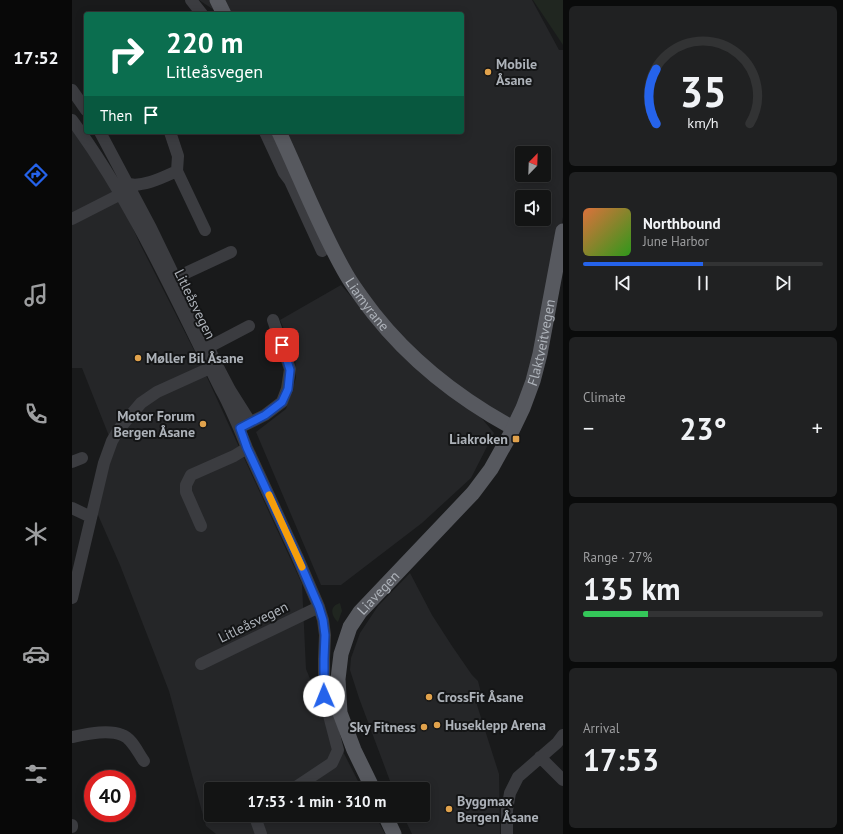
<!DOCTYPE html>
<html lang="en">
<head>
<meta charset="utf-8">
<style>
	body { margin:0; font-family:"PT Sans",sans-serif; background:#202122; color:#f1f3f6; height:100vh; display:flex; flex-direction:column; font-size:15px; white-space:nowrap }
	* { box-sizing:border-box; margin:0 }
	p { font-size:13px; color:#9d9ea0 }
	.icon { flex:none; width:22px; height:22px; fill:none; stroke:currentColor; stroke-width:2; stroke-linecap:round; stroke-linejoin:round }
	.map { position:relative; flex:1; overflow:hidden }
	.details { display:flex; flex-direction:column; gap:6px; padding:6px; background:#0a0b0b; width:280px }
	.details>* { flex:none }
	.guide { position:absolute; left:12px; top:12px; width:380px; height:122px; border-radius:4px; box-shadow:0 2px 10px #0003,0 0 0 1px #323334; background:#0b6e4f; color:#fff; overflow:hidden }
	.needle { width:26px; rotate:23deg }
	.fabs { position:absolute; left:443px; top:146px; display:grid; gap:8px }
	.fabs a { display:grid; place-items:center; width:36px; height:36px; border-radius:4px; background:#131414; box-shadow:0 2px 10px #0003,0 0 0 1px #323334; font-size:20px }
	.speed { position:absolute; left:12px; top:770px; display:flex; gap:8px; font-size:20px; font-weight:700; text-align:center }
	.speed>* { display:grid; place-content:center; width:52px; height:52px; border-radius:50%; background:#131414; box-shadow:0 2px 10px #0003,0 0 0 1px #323334; line-height:1 }
	.speed .limit { border:6px solid #d22; background:#fff; color:#111 }
	.pin { position:absolute; display:grid; place-items:center; width:34px; height:34px; color:#fff; margin:-17px; border-radius:8px; box-shadow:0 2px 6px #0006 }
	.me { position:absolute; width:44px; margin:-22px; rotate:359deg; stroke-linejoin:round; filter:drop-shadow(0 0 3px #0008) }
	.turn { display:flex; align-items:center; gap:14px; height:84px; padding:0 16px; font-size:18px }
	.turn .icon { width:52px; height:52px; stroke-width:2.5 }
	.turn b { display:block; font-size:28px; line-height:34px }
	.then { display:flex; align-items:center; height:38px; padding:0 16px; background:#0003; gap:8px; font-size:15px }
	.big { font-size:30px; font-weight:700; line-height:1.1 }
	.details .tile { flex:1; display:flex; flex-direction:column; justify-content:center; gap:6px; min-width:0; padding:0 14px; border-radius:6px; background:#202122 }
	.details .dial { align-items:center; gap:0 }
	.dial svg { height:104px; overflow:visible; fill:none; stroke:#323334; stroke-width:7; stroke-linecap:round; text-anchor:middle }
	.dial text { fill:#f1f3f6; stroke:none }
	.song { display:flex; align-items:center; gap:12px }
	.cover { width:48px; height:48px; border-radius:6px; background:linear-gradient(135deg,hsl(20 70% 55%),hsl(110 70% 35%)) }
	.played { height:4px; border-radius:2px; background:linear-gradient(90deg,#2563eb 50%,#323334 50%) }
	.keys { display:flex; justify-content:space-around; direction:ltr }
	.heat { display:flex; justify-content:space-between; align-items:center; font-size:22px; direction:ltr }
	.charge { height:6px; border-radius:3px; background:linear-gradient(90deg,#34c759 27%,#323334 0) }
	.trip { position:absolute; left:132px; top:782px; width:226px; height:40px; border-radius:4px; background:#131414; box-shadow:0 2px 10px #0003,0 0 0 1px #323334; font-weight:700; line-height:40px; text-align:center }
	main { display:flex; flex:1; min-height:0 }
	.tab-bar { display:flex; flex-direction:column; width:72px; justify-content:space-around; align-items:center; background:#080808; color:#9d9ea0 }
	.tab-bar .icon { width:28px; height:28px }
	.tab-bar .selected { color:#2563eb }
	.tab-bar b { font-size:18px; color:#f1f3f6 }
	.map>svg:first-child { display:block }
	.built { fill:#252628; fill-rule:evenodd }
	.green { fill:#202620 }
	.lines { fill:none; stroke-linecap:round; stroke-linejoin:round }
	.minor { stroke:#3b3c40; stroke-width:12 }
	.major { stroke:#57595f; stroke-width:15 }
	.route-casing { stroke:#184099; stroke-width:10 }
	.route { stroke:#2563eb; stroke-width:7 }
	.slow { stroke:#f59e0b; stroke-width:7 }
	.poi-dot { fill:#e1a24c; stroke:#141516; stroke-width:1.5 }
	.labels { text-anchor:middle; stroke-width:4; stroke-linejoin:round; paint-order:stroke }
	.poi-label { font-size:14px; font-weight:bold; fill:#adb2b9; stroke:#141516; text-anchor:start }
	.street-label { font-size:14px; fill:#adb2b9; stroke:#141516 }
</style>
</head>
<body>
<main>
<nav class="tab-bar">
<b>17:52</b>
<svg class="icon selected" aria-label="directions" viewBox="0 0 24 24"><path d="M12 3l9 9-9 9-9-9zM9 14v-3h6M13 9l2 2-2 2"/></svg>
<svg class="icon" aria-label="music" viewBox="0 0 24 24"><path d="M9 18V5l10-2v13"/><circle cx="6" cy="18" r="3"/><circle cx="16" cy="16" r="3"/></svg>
<svg class="icon" aria-label="phone" viewBox="0 0 24 24"><path d="M5 4h4l2 5-3 2q2 4 5 5l2-3 5 2v4C11 20 4 13 5 4z"/></svg>
<svg class="icon" aria-label="climate" viewBox="0 0 24 24"><path d="M12 3v18M4 7l16 10M4 17L20 7"/></svg>
<svg class="icon" aria-label="car" viewBox="0 0 24 24"><path d="M5 17H2v-5l4-1 3-4h7l3 4 3 1v5h-3M9 17h6M6 11h13"/><circle cx="7" cy="17" r="2"/><circle cx="17" cy="17" r="2"/></svg>
<svg class="icon" aria-label="filters" viewBox="0 0 24 24"><path d="M4 7h16M4 17h16"/><circle cx="9" cy="7" r="2"/><circle cx="15" cy="17" r="2"/></svg>
</nav>
<div class="map">
<svg width="491" height="834" viewBox="0 0 491 834">
	<rect width="100%" height="100%" fill="#191a1b"/>
	<path class="built" d="M127 0H460L487 50H491V217L472 344 445 409 433 423 402 409 422 433 399 478 350 523 269 585H249L184 432 214 409 224 378 223 354 208 320 269 285 319 342 275 272 208 132H390V14H148ZM450 153H472V175H450ZM450 197H472V219H450Z
		M0 120 32 164 68 244 128 362 230 584 234 669 256 722 290 789H139V815H303L313 834H144L134 826 97 691 48 565 19 499 37 436 10 368H0Z
		M338 573 360 615 380 646 400 675 406 681 409 693 405 699V705L427 774 428 834H340L331 815H351V789H321L287 698 278 670 279 658 288 633 306 606Z"/>
	<path class="green" d="M461 0H491V45Z
		M268 603 270 611 266 622C259 616 257 606 268 603Z"/>
	<g class="lines">
		<path class="minor" d="M119 0 130 14
			M0 90 14 110
			M0 120C61 203 103 298 149 390 156 402 161 415 167 428L175 448 225 556 247 607 251 620 253 635 252 659V696L266 750 260 763 221 789
			M28 132 79 228 147 369 158 390 175 417 174 420 167 428
			M193 132 212 173 218 181 250 251
			M105 171 133 230
			M54 183C68 189 92 177 105 171L106 156 98 132
			M0 219 49 194
			M103 278 159 252
			M137 347 177 326
			M169 427 193 415 210 402 215 389 218 369 201 320
			M0 462 10 458
			M0 508 19 517
			M129 526 114 492V485L119 475 162 456 175 448
			M0 598 32 463 40 441 47 429 69 403 85 392 138 368
			M129 664 247 607
			M0 737C15 734 36 729 50 735 60 738 66 753 72 761
			M468 757 491 780
			M185 815 183 817 189 834
			M0 825V827
			M435 834V810L438 793 446 777 485 743 491 735"/>
		<g class="major">
			<path d="M145 0 152 14"/>
			<path id="s1" d="M207 132C229 179 248 229 274 274 282 288 292 301 302 314 340 362 388 399 441 428"/>
			<path id="s2" d="M301 789 282 750 268 713 266 679 269 654 278 627 288 612 401 493 419 469 438 435 451 408 461 381 468 354 491 231"/>
			<path d="M313 815 322 834"/>
		</g>
	</g>
	<g class="lines">
		<defs>
			<path id="route" d="M210 345 218 370 216 389 210 402 193 415 168 428 175 448 225 556 247 607 251 620 253 635 252 659V696"/>
		</defs>
		<use href="#route" class="route-casing"/>
		<use href="#route" class="route"/>
		<path class="slow" d="M197 495 230 567"/>
	</g>
	<g class="poi-dot">
		<circle cx="416" cy="72" r="4"/>
		<circle cx="66" cy="358" r="4"/>
		<circle cx="131" cy="424" r="4"/>
		<rect x="440" y="435" width="8" height="8" rx="2"/>
		<circle cx="357" cy="697" r="4"/>
		<circle cx="365" cy="725" r="4"/>
		<circle cx="352" cy="727" r="4"/>
		<circle cx="377" cy="809" r="4"/>
	</g>
	<g class="labels">
		<g class="poi-label">
			<text x="424" y="69">Mobile<tspan x="424" dy="16">Åsane</tspan></text>
			<text x="74" y="363">Møller Bil Åsane</text>
			<text x="123" y="421" text-anchor="end">Motor Forum<tspan x="123" dy="16">Bergen Åsane</tspan></text>
			<text x="436" y="444" text-anchor="end">Liakroken</text>
			<text x="365" y="702">CrossFit Åsane</text>
			<text x="373" y="730">Huseklepp Arena</text>
			<text x="344" y="732" text-anchor="end">Sky Fitness</text>
			<text x="385" y="806">Byggmax<tspan x="385" dy="16">Bergen Åsane</tspan></text>
		</g>
		<g class="street-label">
			<text dy="5" stroke="none"><textPath href="#s1" startOffset="194">Liamyrane</textPath></text>
			<text transform="translate(123 304) rotate(64)" y="5">Litleåsvegen</text>
			<text dy="5" stroke="none"><textPath href="#s2" startOffset="520">Flaktveitvegen</textPath></text>
			<text dy="5" stroke="none"><textPath href="#s2" startOffset="215">Liavegen</textPath></text>
			<text transform="translate(181 622) rotate(-26)" y="5">Litleåsvegen</text>
		</g>
	</g>
</svg>
<div class="fabs">
<a><svg class="needle" viewBox="-14 -14 28 28"><path d="M0-13l5 13h-10z" fill="#e53935"/><path d="M0 13l5-13h-10z" fill="#9d9ea0"/></svg></a>
<a><svg class="icon" aria-label="sound" viewBox="0 0 24 24"><path d="M4 9h4l5-4v14l-5-4H4zM17 9q2 3 0 6"/></svg></a>
</div>
<div class="speed"><div class="limit">40</div></div>
<div class="pin" style="left:210px;top:345px;background:#d93025"><svg class="icon" aria-label="arrive" viewBox="0 0 24 24"><path d="M6 21V4h12l-3 4 3 4H6"/></svg></div>
<svg class="me" style="left:252px;top:696px" viewBox="-20 -20 40 40"><circle r="19" fill="#fff"/><path d="M0-13L10 11 0 6-10 11z" fill="#2563eb"/></svg>
<div class="trip">17:53 · 1 min · 310 m</div>
<div class="guide">
<div class="turn"><svg class="icon" aria-label="right" viewBox="0 0 24 24"><path d="M7 20v-9h11M14 6l5 5-5 5"/></svg><div><b>220 m</b>Litleåsvegen</div></div>
<div class="then">Then<svg class="icon" aria-label="arrive" viewBox="0 0 24 24"><path d="M6 21V4h12l-3 4 3 4H6"/></svg></div>
</div>
</div>
<section class="details">
<div class="tile dial"><svg viewBox="0 0 100 80">
<path d="M14 69A42 42 0 1 1 86 69"/>
<path d="M14 69A42 42 0 0 1 14 27" stroke="#2563eb"/>
<text x="50" y="56" font-size="32" font-weight="700">35</text>
<text x="50" y="72" font-size="11">km/h</text>
</svg></div>
<div class="tile">
<div class="song"><i class="cover"></i><div><b>Northbound</b><p>June Harbor</p></div></div>
<div class="played"></div>
<div class="keys"><svg class="icon" aria-label="previous" viewBox="0 0 24 24"><path d="M18 5L8 12l10 7zM5 5v14"/></svg><svg class="icon" aria-label="pause" viewBox="0 0 24 24"><path d="M8 5v14M16 5v14"/></svg><svg class="icon" aria-label="next" viewBox="0 0 24 24"><path d="M6 5l10 7-10 7zM19 5v14"/></svg></div>
</div>
<div class="tile"><p>Climate</p>
<div class="heat"><a>−</a><b class="big">23°</b><a>+</a></div>
</div>
<div class="tile"><p>Range · 27%</p><b class="big">135 km</b><div class="charge"></div></div>
<div class="tile"><p>Arrival</p><b class="big">17:53</b></div>
</section>
</main>
</body>
</html>
